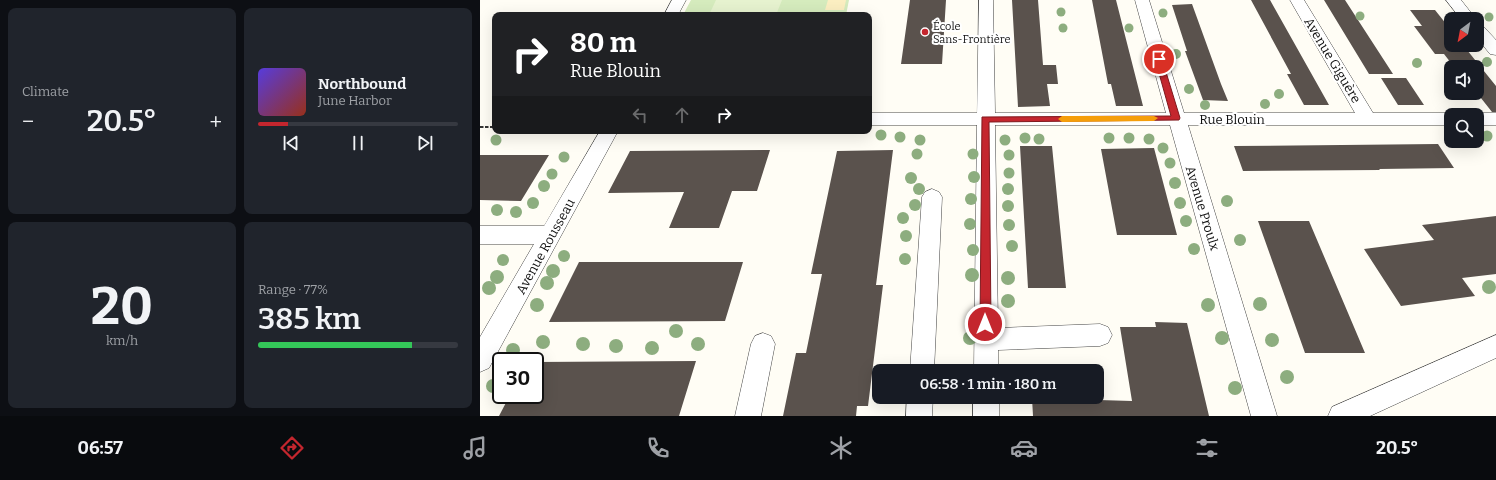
<!DOCTYPE html>
<html lang="en">
<head>
<meta charset="utf-8">
<style>
	body { margin:0; font-family:Bitter,serif; background:#20242c; color:#f1f3f6; height:100vh; display:flex; flex-direction:column; font-size:15px; white-space:nowrap }
	* { box-sizing:border-box; margin:0 }
	p { font-size:13px; color:#9ea1a6 }
	.icon { flex:none; width:22px; height:22px; fill:none; stroke:currentColor; stroke-width:2; stroke-linecap:round; stroke-linejoin:round }
	.map { position:relative; flex:1; overflow:hidden }
	.side { display:flex; flex-direction:column; gap:8px; padding:8px; background:#0d0f14; width:480px }
	.side>* { flex:none }
	.guide { position:absolute; left:12px; top:12px; width:380px; height:122px; border-radius:8px; box-shadow:0 4px 16px #0002; background:#202124; color:#fff; overflow:hidden }
	.needle { width:26px; rotate:212deg }
	.buttons { position:absolute; left:964px; top:12px; display:grid; gap:8px }
	.buttons a { display:grid; place-items:center; width:40px; height:40px; border-radius:8px; background:#171b24; box-shadow:0 4px 16px #0002; font-size:20px }
	.speed { position:absolute; left:12px; top:352px; display:flex; gap:8px; font-size:20px; font-weight:700; text-align:center }
	.speed>* { display:grid; place-content:center; width:52px; height:52px; border-radius:50%; background:#171b24; box-shadow:0 4px 16px #0002; line-height:1 }
	.speed .limit { border:2px solid #111; border-radius:6px; background:#fff; color:#111 }
	.pin { position:absolute; display:grid; place-items:center; width:34px; height:34px; color:#fff; margin:-17px; border:2px solid #fff; border-radius:50%; box-shadow:0 1px 4px #0007 }
	.me { position:absolute; width:44px; margin:-22px; rotate:0deg; stroke-linejoin:round; filter:drop-shadow(0 0 3px #0008) }
	.turn { display:flex; align-items:center; gap:14px; height:84px; padding:0 12px; font-size:18px }
	.turn .icon { width:52px; height:52px; stroke-width:2.5 }
	.turn b { display:block; font-size:28px; line-height:34px }
	.lanes { display:flex; align-items:center; height:38px; padding:0 12px; background:#0003; justify-content:center; gap:20px; direction:ltr }
	.lanes .off { opacity:.35 }
	.big { font-size:30px; font-weight:600; line-height:1.1 }
	.side .tile { flex:1; display:flex; flex-direction:column; justify-content:center; gap:6px; min-width:0; padding:0 14px; border-radius:8px; background:#20242c }
	.side .dial { align-items:center; gap:0 }
	.dial b { font-size:52px; line-height:1 }
	.song { display:flex; align-items:center; gap:12px }
	.cover { width:48px; height:48px; border-radius:6px; background:linear-gradient(135deg,hsl(250 70% 55%),hsl(10 70% 35%)) }
	.played { height:4px; border-radius:2px; background:linear-gradient(90deg,#c4262e 15%,#363941 15%) }
	.keys { display:flex; justify-content:space-around; direction:ltr }
	.heat { display:flex; justify-content:space-between; align-items:center; font-size:22px; direction:ltr }
	.charge { height:6px; border-radius:3px; background:linear-gradient(90deg,#34c759 77%,#363941 0) }
	.side .tiles { flex:1; display:grid; gap:8px; grid-template-columns:repeat(2,1fr) }
	.trip { position:absolute; left:392px; top:364px; width:232px; height:40px; border-radius:8px; background:#171b24; box-shadow:0 4px 16px #0002; font-weight:600; line-height:40px; text-align:center }
	.tabs { display:flex; height:64px; justify-content:space-around; align-items:center; background:#090b0e; color:#9ea1a6 }
	.tabs .icon { width:28px; height:28px }
	.tabs .current { color:#c4262e }
	.tabs b { font-size:18px; color:#f1f3f6 }
	main { display:flex; flex:1; min-height:0 }
	.map>svg:first-child { display:block }
	.green { fill:#d5ebbd }
	.sand { fill:#fbeec1 }
	.pitch { fill:#e6f2cf }
	.building { fill:#5a524d }
	.lines { fill:none; stroke-linecap:round; stroke-linejoin:round }
	.minor-casing { stroke:#444; stroke-width:1 }
	.path { stroke:#333; stroke-width:2; stroke-dasharray:3.5 1.5; stroke-linecap:butt }
	.minor { fill:#fff; fill-rule:evenodd }
	.tree { fill:#8dad7f }
	.route { fill:#c4262e; stroke:#7f191e }
	.slow { fill:#f59e0b }
	.poi-dot { fill:#c4262e; stroke:#fff; stroke-width:1.5 }
	.labels { text-anchor:middle; stroke-width:4; stroke-linejoin:round; paint-order:stroke }
	.far-poi-label { font-size:11px; fill:#111; stroke:#fff; text-anchor:start }
	.street-label { font-size:13px; fill:#111; stroke:#fff }
</style>
</head>
<body>
<main>
<section class="side">
<div class="tiles">
<div class="tile"><p>Climate</p>
<div class="heat"><a>−</a><b class="big">20.5°</b><a>+</a></div>
</div>
<div class="tile">
<div class="song"><i class="cover"></i><div><b>Northbound</b><p>June Harbor</p></div></div>
<div class="played"></div>
<div class="keys"><svg class="icon" aria-label="previous" viewBox="0 0 24 24"><path d="M18 5L8 12l10 7zM5 5v14"/></svg><svg class="icon" aria-label="pause" viewBox="0 0 24 24"><path d="M8 5v14M16 5v14"/></svg><svg class="icon" aria-label="next" viewBox="0 0 24 24"><path d="M6 5l10 7-10 7zM19 5v14"/></svg></div>
</div>
<div class="tile dial"><b>20</b><p>km/h</p></div>
<div class="tile"><p>Range · 77%</p><b class="big">385 km</b><div class="charge"></div></div>
</div>
</section>
<div class="map">
<svg width="1016" height="416" viewBox="0 0 1016 416">
	<rect width="100%" height="100%" fill="#fffdf5"/>
	<path class="green" d="M211 0H369L366 15H203Z"/>
	<path class="sand" d="M348 0H366L364 10H345Z"/>
	<path class="pitch" d="M236 0H302L296 15H229Z"/>
	<path class="building" d="M430 0H466L462 64H421Z
		M532 0H558L563 65H576L578 84H567L570 106 538 107Z
		M612 0H636L663 106H636L631 84H628Z
		M771 0H790L849 105H824L807 74H811Z
		M844 0H865L913 74H889Z
		M712 4 741 84 748 101 723 100 705 51H707L692 5Z
		M930 10H955L971 30V45H983L1016 86V112H1012L997 93V67H977L973 63H971L964 54H955L934 26H942Z
		M901 78H926L944 105H918Z
		M958 144 974 168 899 169 900 170 763 171 754 146Z
		M540 146H572L586 288H548Z
		M674 148 697 235H637L621 149Z
		M290 150 277 191H252L239 228H189L204 192 128 193 150 151Z
		M413 150 396 285H403L388 406H377L376 416H303L316 353H326L342 274H331L357 151Z
		M0 155H69L41 201 0 200Z
		M1016 216V274L982 278 995 296 921 306 884 249 954 240 942 225Z
		M778 221H829L885 353H825Z
		M99 262H263L245 321 69 322Z
		M675 322 707 323 729 416H553L552 398 652 401 640 327H676Z
		M216 361 199 416H19L30 395H55V362Z"/>
	<g class="lines">
		<defs>
			<path id="minor" d="M192 0H206L198 15H184Z
				M499 0H513L515 113H686L655 0H669L704 113H875L810 0H824L893 113H971L977 115H971V125H708L797 416H771L690 125H515L518 328 620 324 628 327 632 335 628 343 620 346 518 350V371H494L497 125H389V113H497Z
				M966 0H981L996 19H981Z
				M997 23 1002 25 1016 40V55L1010 54 997 38Z
				M997 113H1016V125H997V115H991Z
				M120 131H138L9 368 0 372V337L54 244H0V226H64Z
				M452 189 459 192 462 197 454 371H430L442 197 445 192Z
				M283 333 291 336 295 344 281 416H255L271 344 275 336Z
				M1016 335V358L890 416H848L852 407Z
				M427 397H453L452 416H426Z
				M493 397H519V416H493Z"/>
		</defs>
		<use href="#minor" class="minor-casing"/>
		<path class="path" d="M0 127H15"/>
		<use href="#minor" class="minor"/>
	</g>
	<g class="tree">
		<circle cx="581" cy="12" r="4.5"/>
		<circle cx="683" cy="13" r="4.5"/>
		<circle cx="880" cy="16" r="4.5"/>
		<circle cx="1009" cy="17" r="4.5"/>
		<circle cx="583" cy="28" r="4.5"/>
		<circle cx="649" cy="28" r="4.5"/>
		<circle cx="696" cy="54" r="5"/>
		<circle cx="1007" cy="62" r="5"/>
		<circle cx="937" cy="63" r="5"/>
		<circle cx="709" cy="89" r="5"/>
		<circle cx="799" cy="94" r="5"/>
		<circle cx="785" cy="104" r="5"/>
		<circle cx="725" cy="105" r="5"/>
		<circle cx="401" cy="135" r="5.5"/>
		<circle cx="1007" cy="136" r="5.5"/>
		<circle cx="420" cy="137" r="5.5"/>
		<circle cx="545" cy="138" r="5.5"/>
		<circle cx="629" cy="138" r="5.5"/>
		<circle cx="649" cy="138" r="5.5"/>
		<circle cx="559" cy="139" r="5.5"/>
		<circle cx="669" cy="139" r="5.5"/>
		<circle cx="16" cy="140" r="5.5"/>
		<circle cx="440" cy="140" r="5.5"/>
		<circle cx="525" cy="140" r="5.5"/>
		<circle cx="683" cy="148" r="5.5"/>
		<circle cx="437" cy="154" r="5.5"/>
		<circle cx="493" cy="154" r="5.5"/>
		<circle cx="529" cy="155" r="5.5"/>
		<circle cx="84" cy="157" r="5.5"/>
		<circle cx="690" cy="163" r="5.5"/>
		<circle cx="529" cy="173" r="5.5"/>
		<circle cx="72" cy="174" r="5.5"/>
		<circle cx="494" cy="177" r="6"/>
		<circle cx="431" cy="178" r="6"/>
		<circle cx="695" cy="183" r="6"/>
		<circle cx="64" cy="186" r="6"/>
		<circle cx="439" cy="189" r="6"/>
		<circle cx="528" cy="189" r="6"/>
		<circle cx="491" cy="199" r="6"/>
		<circle cx="747" cy="201" r="6"/>
		<circle cx="53" cy="203" r="6"/>
		<circle cx="700" cy="203" r="6"/>
		<circle cx="435" cy="205" r="6"/>
		<circle cx="528" cy="206" r="6"/>
		<circle cx="17" cy="210" r="6"/>
		<circle cx="36" cy="212" r="6"/>
		<circle cx="423" cy="218" r="6"/>
		<circle cx="706" cy="221" r="6"/>
		<circle cx="490" cy="224" r="6"/>
		<circle cx="529" cy="225" r="6"/>
		<circle cx="426" cy="236" r="6"/>
		<circle cx="760" cy="240" r="6"/>
		<circle cx="532" cy="246" r="6"/>
		<circle cx="714" cy="249" r="6"/>
		<circle cx="493" cy="250" r="6"/>
		<circle cx="84" cy="256" r="6"/>
		<circle cx="425" cy="259" r="6"/>
		<circle cx="23" cy="260" r="6"/>
		<circle cx="73" cy="271" r="7"/>
		<circle cx="492" cy="275" r="7"/>
		<circle cx="17" cy="277" r="7"/>
		<circle cx="528" cy="278" r="7"/>
		<circle cx="67" cy="283" r="7"/>
		<circle cx="1009" cy="287" r="7"/>
		<circle cx="9" cy="288" r="7"/>
		<circle cx="528" cy="301" r="7"/>
		<circle cx="780" cy="304" r="7"/>
		<circle cx="57" cy="305" r="7"/>
		<circle cx="728" cy="305" r="7"/>
		<circle cx="196" cy="331" r="7"/>
		<circle cx="490" cy="338" r="7"/>
		<circle cx="742" cy="338" r="7"/>
		<circle cx="792" cy="340" r="7"/>
		<circle cx="63" cy="342" r="7"/>
		<circle cx="103" cy="344" r="7"/>
		<circle cx="218" cy="344" r="7"/>
		<circle cx="136" cy="346" r="7"/>
		<circle cx="172" cy="348" r="7"/>
		<circle cx="33" cy="350" r="7"/>
		<circle cx="807" cy="377" r="7"/>
		<circle cx="13" cy="386" r="7"/>
		<circle cx="755" cy="388" r="7"/>
	</g>
	<path class="route" d="M679 57 682 59 700 118 699 120 509 122 511 324 509 327 505 328 502 327 500 324 502 117 691 116 675 59Z"/>
	<path class="slow" d="M582 116H674L678 118 674 121 582 122 578 119Z"/>
	<circle class="poi-dot" cx="445" cy="32" r="4"/>
	<g class="labels">
		<g class="far-poi-label">
			<text x="453" y="30">École<tspan x="453" dy="13">Sans-Frontière</tspan></text>
		</g>
		<g class="street-label">
			<text transform="translate(853 60) rotate(59)" y="5">Avenue Giguère</text>
			<text x="752" y="124">Rue Blouin</text>
			<text transform="translate(723 208) rotate(73)" y="5">Avenue Proulx</text>
			<text transform="translate(65 246) rotate(-61)" y="5">Avenue Rousseau</text>
		</g>
	</g>
</svg>
<div class="buttons">
<a><svg class="needle" viewBox="-14 -14 28 28"><path d="M0-13l5 13h-10z" fill="#e53935"/><path d="M0 13l5-13h-10z" fill="#9ea1a6"/></svg></a>
<a><svg class="icon" aria-label="sound" viewBox="0 0 24 24"><path d="M4 9h4l5-4v14l-5-4H4zM17 9q2 3 0 6"/></svg></a>
<a><svg class="icon" aria-label="search" viewBox="0 0 24 24"><circle cx="10" cy="10" r="6"/><path d="M15 15l6 6"/></svg></a>
</div>
<div class="speed"><div class="limit">30</div></div>
<div class="pin" style="left:679px;top:59px;background:#d93025"><svg class="icon" aria-label="arrive" viewBox="0 0 24 24"><path d="M6 21V4h12l-3 4 3 4H6"/></svg></div>
<svg class="me" style="left:505px;top:324px" viewBox="-20 -20 40 40"><circle r="17" fill="#c4262e" stroke="#fff" stroke-width="3"/><path d="M0-11L8 9 0 5-8 9z" fill="#fff"/></svg>
<div class="trip">06:58 · 1 min · 180 m</div>
<div class="guide">
<div class="turn"><svg class="icon" aria-label="right" viewBox="0 0 24 24"><path d="M7 20v-9h11M14 6l5 5-5 5"/></svg><div><b>80 m</b>Rue Blouin</div></div>
<div class="lanes"><svg class="icon off" aria-label="left" viewBox="0 0 24 24"><path d="M17 20v-9H6M10 6l-5 5 5 5"/></svg><svg class="icon off" aria-label="ahead" viewBox="0 0 24 24"><path d="M12 20V5M6 11l6-6 6 6"/></svg><svg class="icon" aria-label="right" viewBox="0 0 24 24"><path d="M7 20v-9h11M14 6l5 5-5 5"/></svg></div>
</div>
</div>
</main>
<nav class="tabs">
<b>06:57</b>
<svg class="icon current" aria-label="directions" viewBox="0 0 24 24"><path d="M12 3l9 9-9 9-9-9zM9 14v-3h6M13 9l2 2-2 2"/></svg>
<svg class="icon" aria-label="music" viewBox="0 0 24 24"><path d="M9 18V5l10-2v13"/><circle cx="6" cy="18" r="3"/><circle cx="16" cy="16" r="3"/></svg>
<svg class="icon" aria-label="phone" viewBox="0 0 24 24"><path d="M5 4h4l2 5-3 2q2 4 5 5l2-3 5 2v4C11 20 4 13 5 4z"/></svg>
<svg class="icon" aria-label="climate" viewBox="0 0 24 24"><path d="M12 3v18M4 7l16 10M4 17L20 7"/></svg>
<svg class="icon" aria-label="car" viewBox="0 0 24 24"><path d="M5 17H2v-5l4-1 3-4h7l3 4 3 1v5h-3M9 17h6M6 11h13"/><circle cx="7" cy="17" r="2"/><circle cx="17" cy="17" r="2"/></svg>
<svg class="icon" aria-label="filters" viewBox="0 0 24 24"><path d="M4 7h16M4 17h16"/><circle cx="9" cy="7" r="2"/><circle cx="15" cy="17" r="2"/></svg>
<b>20.5°</b>
</nav>
</body>
</html>
